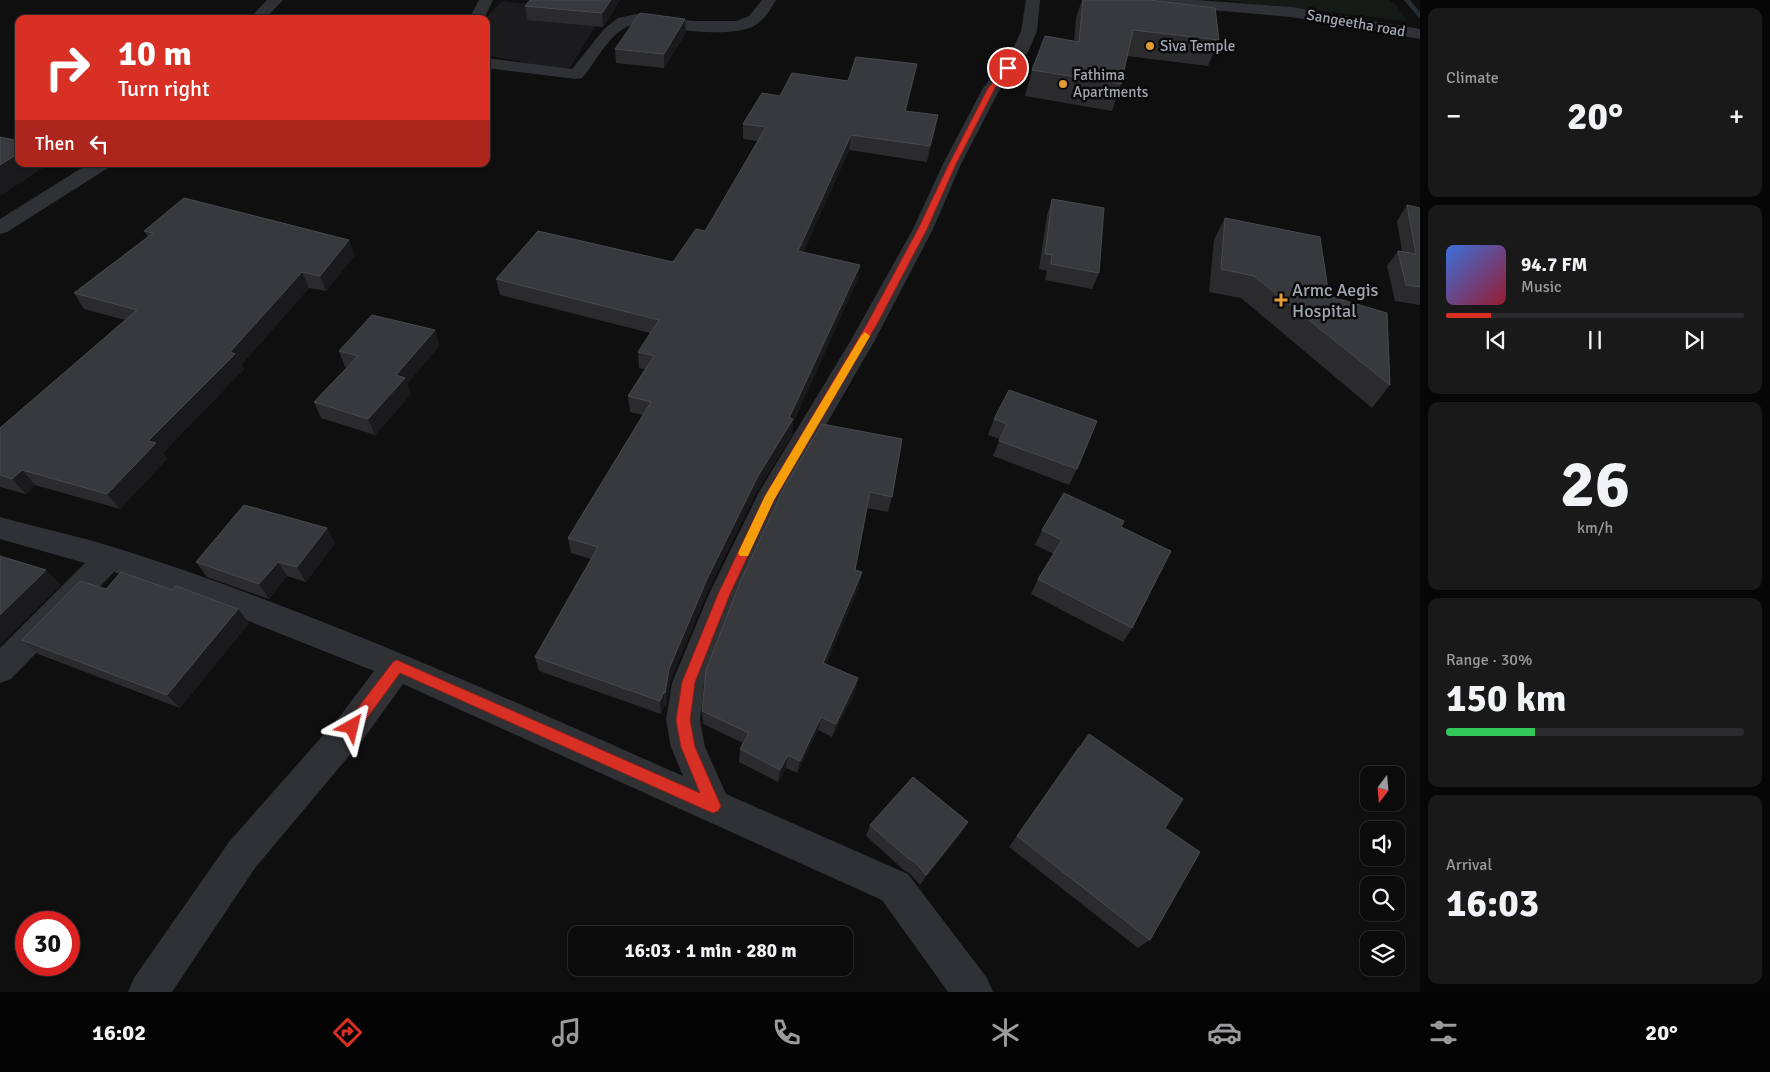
<!DOCTYPE html>
<html lang="en">
<head>
<meta charset="utf-8">
<style>
	body { margin:0; font-family:Signika,sans-serif; background:#19191a; color:#f1f3f6; height:100vh; display:flex; flex-direction:column; font-size:19px; white-space:nowrap }
	* { box-sizing:border-box; margin:0 }
	p { font-size:16px; color:#9a9b9d }
	.icon { flex:none; width:28px; height:28px; fill:none; stroke:currentColor; stroke-width:2; stroke-linecap:round; stroke-linejoin:round }
	.map { position:relative; flex:1; overflow:hidden }
	.panel { display:flex; flex-direction:column; gap:8px; padding:8px; background:#060607; width:350px }
	.panel>* { flex:none }
	.hud { position:absolute; left:15px; top:15px; width:475px; height:152px; border-radius:10px; box-shadow:0 1px 4px #0004,0 0 0 1px #2b2b2d; background:#d93025; color:#fff; overflow:hidden }
	.needle { width:32px; rotate:196deg }
	.fabs { position:absolute; left:1360px; top:766px; display:grid; gap:10px }
	.fabs a { display:grid; place-items:center; width:45px; height:45px; border-radius:10px; background:#0b0b0c; box-shadow:0 1px 4px #0004,0 0 0 1px #2b2b2d; font-size:25px }
	.speed { position:absolute; left:15px; top:911px; display:flex; gap:10px; font-size:25px; font-weight:700; text-align:center }
	.speed>* { display:grid; place-content:center; width:65px; height:65px; border-radius:50%; background:#0b0b0c; box-shadow:0 1px 4px #0004,0 0 0 1px #2b2b2d; line-height:1 }
	.speed .limit { border:8px solid #d22; background:#fff; color:#111 }
	.pin { position:absolute; display:grid; place-items:center; width:42px; height:42px; color:#fff; margin:-21px; border:2px solid #fff; border-radius:50%; box-shadow:0 1px 5px #0007 }
	.me { position:absolute; width:55px; margin:-28px; rotate:37deg; stroke-linejoin:round; filter:drop-shadow(0 0 4px #0008) }
	.turn { display:flex; align-items:center; gap:18px; height:105px; padding:0 20px; font-size:22px }
	.turn .icon { width:65px; height:65px; stroke-width:2.5 }
	.turn b { display:block; font-size:35px; line-height:42px }
	.then { display:flex; align-items:center; height:48px; padding:0 20px; background:#0003; gap:10px; font-size:19px }
	.big { font-size:38px; font-weight:800; line-height:1.1 }
	.panel .tile { flex:1; display:flex; flex-direction:column; justify-content:center; gap:8px; min-width:0; padding:0 18px; border-radius:10px; background:#19191a }
	.panel .dial { align-items:center; gap:0 }
	.dial b { font-size:65px; line-height:1 }
	.song { display:flex; align-items:center; gap:15px }
	.cover { width:60px; height:60px; border-radius:8px; background:linear-gradient(135deg,hsl(220 70% 55%),hsl(350 70% 35%)) }
	.played { height:5px; border-radius:2px; background:linear-gradient(90deg,#d93025 15%,#2b2b2d 15%) }
	.keys { display:flex; justify-content:space-around; direction:ltr }
	.heat { display:flex; justify-content:space-between; align-items:center; font-size:28px; direction:ltr }
	.charge { height:8px; border-radius:4px; background:linear-gradient(90deg,#34c759 30%,#2b2b2d 0) }
	.trip { position:absolute; left:568px; top:926px; width:285px; height:50px; border-radius:10px; background:#0b0b0c; box-shadow:0 1px 4px #0004,0 0 0 1px #2b2b2d; font-weight:800; line-height:50px; text-align:center }
	.menu { display:flex; height:80px; justify-content:space-around; align-items:center; background:#040405; color:#9a9b9d }
	.menu .icon { width:35px; height:35px }
	.menu .on { color:#d93025 }
	.menu b { font-size:22px; color:#f1f3f6 }
	main { display:flex; flex:1; min-height:0 }
	.map>svg:first-child { display:block }
	.built { fill:#1b1b1d }
	.green { fill:#161a16 }
	.lines { fill:none; stroke-linecap:round; stroke-linejoin:round }
	.stream { fill:#272e32; fill-rule:evenodd }
	.street { fill:#303135; fill-rule:evenodd }
	.wall { fill:#2b2b2e }
	.shaded-wall { fill:#1a1a1c }
	.building { fill:#38393c; stroke:#484a4e }
	.route { fill:#d93025; stroke:#8d1f18 }
	.slow { fill:#f59e0b }
	.poi-dot { fill:#e29b35; stroke:#0a0a0b; stroke-width:2 }
	.labels { text-anchor:middle; stroke-width:5; stroke-linejoin:round; paint-order:stroke }
	.far-street-label { font-size:15px; fill:#a1a7b0; stroke:#0a0a0b }
	.far-poi-label { font-size:15px; fill:#a1a7b0; stroke:#0a0a0b; text-anchor:start }
	.poi-label { font-size:18px; fill:#a1a7b0; stroke:#0a0a0b; text-anchor:start }
</style>
</head>
<body>
<main>
<div class="map">
<svg width="1420" height="992" viewBox="0 0 1420 992">
	<rect width="100%" height="100%" fill="#0f0f10"/>
	<path class="built" d="M502 1 595 11 604 12 568 71 486 55 485 19Z"/>
	<path class="green" d="M1223 0H1389L1396 5 1407 21Z"/>
	<g class="lines">
		<path class="stream" d="M1404 0H1410L1420 12V19Z"/>
		<path class="street" d="M267 0H283L265 19H249Z
			M479 0H493L484 19H469Z
			M762 0H776C771 8 766 18 757 24 733 41 665 27 636 24 612 27 597 61 582 78L576 79 486 68V58L572 69 604 29 618 18 636 14 693 21H737L749 16Z
			M1026 0H1040L1037 31 1028 52 1000 89 961 164 933 229 875 340 782 501 739 594 704 683 700 720 705 747 726 794 908 874 987 978 993 992H948L882 900 403 684 364 738 255 868 172 992H128L134 978 229 842 340 716 374 671 218 609 114 572 11 679 0 683V648L85 563 0 539V517C36 527 74 535 110 546 306 607 494 693 683 776L671 747 666 720 672 683 709 594 759 492 851 340 913 229 943 164 983 88 1012 51 1021 31Z
			M1135 0H1197L1291 7 1420 29V39L1291 17 1142 4 1137 3Z
			M88 164H110L108 168 7 232 0 234V219Z"/>
	</g>
	<path class="wall" d="M530 0H620L603 27 527 20 525 6Z
		M1082 0H1149L1219 40 1208 66 1127 56 1121 84 1112 111 1025 96 1032 70 1074 41 1076 18Z
		M686 33 664 68 616 63 615 49Z
		M914 78 906 111 935 130 927 162 849 150 803 253 860 265 857 281 793 423 792 435 757 491 707 593 670 682 666 706 665 705 661 714 539 671 535 657 591 559 571 553 568 538 643 415 630 412 628 396 645 369 639 368 638 352 650 333 500 295 496 279 673 262 705 231 758 141 743 139V124L780 96 848 81Z
		M1052 199 1099 273 1092 289 1045 280 1047 271 1039 269 1047 215Z
		M1407 205 1420 208V305L1395 301 1387 266 1398 251H1402L1397 221Z
		M1225 218 1329 296 1390 385 1372 408 1241 298 1209 292 1214 240Z
		M144 231 355 255 326 291 309 288 241 365 244 369 163 453 167 459 120 509 35 485 26 494 0 487V428L125 320 84 309 74 293 148 237Z
		M435 330 439 346 407 384 411 394 375 435 321 418 314 402 347 367H345L339 351Z
		M1009 390 1077 469 1069 485 993 456 1000 439 988 435 994 419Z
		M902 439 892 497 888 512 867 508 855 570 859 587 826 664 858 678 855 692 832 737 818 730 797 773 786 768 778 782 739 762 740 749 743 743 703 724 702 711Z
		M1121 527 1132 628 1123 642 1031 594 1038 579 1054 554 1035 545 1042 530Z
		M327 528 335 543 306 582 287 576 269 599 207 577 196 562Z
		M106 589 172 590 238 609 249 623 180 708 38 654 22 640Z
		M1079 746 1150 940 1138 948 1009 847Z
		M968 822 961 833 920 885 909 873 904 870 866 836 870 825Z"/>
	<path class="shaded-wall" d="M611 0H620L603 27 602 13Z
		M685 19 686 33 664 68V54Z
		M917 64 914 78 902 126 905 111Z
		M938 115 935 130 927 162 930 146Z
		M851 135 849 150 797 267 798 251Z
		M19 153V164H45L46 166 0 196V165Z
		M349 240 355 255 326 291 320 276Z
		M860 265 857 281 793 423 792 435 757 491 707 593 670 682 666 706 665 693 669 669 707 579 758 476 789 418Z
		M302 272 309 288 241 365 244 369 163 453 167 459 120 509 107 494 148 441 230 352Z
		M435 330 439 346 407 384 411 394 375 435 368 419 396 375Z
		M22 470 35 485 26 494 12 479Z
		M327 528 335 543 306 582 297 567Z
		M278 562 287 576 269 599 259 584Z
		M46 570 61 585 0 645V615Z
		M862 572 859 587 821 676 823 663Z
		M238 609 249 623 180 708 167 695Z
		M858 678 855 692 832 737 836 724Z
		M664 692 665 705 661 714 660 701Z
		M821 717 818 730 797 773 800 761Z
		M788 755 786 768 778 782 780 770Z
		M968 822 961 833 920 885 926 875Z"/>
	<path class="building" d="M530 0H611L602 13 525 6Z
		M1083 0H1149L1215 8 1219 40 1133 30 1121 84 1032 70 1045 36 1079 42Z
		M640 13 685 19 664 54 615 49Z
		M856 57 917 64 905 111 938 115 930 146 851 135 798 251 860 265 789 418 793 419 758 476 707 579 669 669 665 693 664 692 660 701 535 657 598 547 568 538 651 402 628 396 654 356 638 352 659 320 496 279 538 231 673 262 696 229 705 231 766 127 743 124 762 93 780 96 792 73 848 81Z
		M0 137 19 141V153L0 165Z
		M184 198 349 240 320 276 302 272 230 352 235 354 148 441 156 443 107 494 22 470 12 479 0 475V428L137 310 74 293 153 233 144 231Z
		M1052 199 1104 208 1099 273 1051 264 1052 255 1045 254Z
		M1407 205 1420 208V287L1406 285 1398 251 1416 254Z
		M1225 218 1320 237 1329 296 1387 313 1390 385 1254 276 1221 269Z
		M372 315 435 330 396 375 405 378 368 419 314 402 358 356 339 351Z
		M1009 390 1097 421 1077 469 999 441 1007 424 994 419Z
		M822 424 902 439 892 497 870 492 855 570 862 572 823 663 858 678 836 724 821 717 800 761 788 755 780 770 740 749 749 733 702 711 706 670 741 580 785 486Z
		M1064 493 1124 521 1121 527 1171 551 1132 628 1038 579 1062 540 1042 530Z
		M244 505 327 528 297 567 278 562 259 584 196 562Z
		M0 556 46 570 0 615Z
		M121 572 172 590 176 586 238 609 167 695 22 640 80 581 106 589Z
		M1089 734 1183 799 1165 828 1200 852 1150 940 1017 836Z
		M913 777 968 822 926 875 915 862 909 859 870 825Z"/>
	<path class="route" d="M1006 67 1012 68 995 88 956 164 927 229 877 324 774 500 730 594 695 682 690 720 695 747 721 806 718 811 713 813 708 811 400 673 357 732 352 733 347 732 345 727 347 722 393 662 397 660 700 793 681 747 676 720 682 682 718 594 765 496 867 324 918 229 949 164 988 88Z"/>
	<path class="slow" d="M865 332 870 336 774 500 748 556H740L738 553 765 496 861 336Z"/>
	<g class="poi-dot">
		<circle cx="1150" cy="46" r="5"/>
		<circle cx="1063" cy="84" r="5"/>
		<path d="M1278.5 292.5h5v5h5v5h-5v5h-5v-5h-5v-5h5z"/>
	</g>
	<g class="labels">
		<g class="far-street-label">
			<text transform="translate(1356 23) rotate(10)" y="5">Sangeetha road</text>
		</g>
		<g class="far-poi-label">
			<text x="1160" y="51">Siva Temple</text>
			<text x="1073" y="80">Fathima<tspan x="1073" dy="17">Apartments</tspan></text>
		</g>
		<g class="poi-label">
			<text x="1292" y="296">Armc Aegis<tspan x="1292" dy="21">Hospital</tspan></text>
		</g>
	</g>
</svg>
<div class="fabs">
<a><svg class="needle" viewBox="-14 -14 28 28"><path d="M0-13l5 13h-10z" fill="#e53935"/><path d="M0 13l5-13h-10z" fill="#9a9b9d"/></svg></a>
<a><svg class="icon" aria-label="sound" viewBox="0 0 24 24"><path d="M4 9h4l5-4v14l-5-4H4zM17 9q2 3 0 6"/></svg></a>
<a><svg class="icon" aria-label="search" viewBox="0 0 24 24"><circle cx="10" cy="10" r="6"/><path d="M15 15l6 6"/></svg></a>
<a><svg class="icon" aria-label="layers" viewBox="0 0 24 24"><path d="M12 4l9 5-9 5-9-5zM3 14l9 5 9-5"/></svg></a>
</div>
<div class="speed"><div class="limit">30</div></div>
<div class="pin" style="left:1008px;top:68px;background:#d93025"><svg class="icon" aria-label="arrive" viewBox="0 0 24 24"><path d="M6 21V4h12l-3 4 3 4H6"/></svg></div>
<svg class="me" style="left:352px;top:727px" viewBox="-20 -20 40 40"><path d="M0-17L14 15 0 8-14 15z" fill="#d93025" stroke="#fff" stroke-width="4"/></svg>
<div class="trip">16:03 · 1 min · 280 m</div>
<div class="hud">
<div class="turn"><svg class="icon" aria-label="right" viewBox="0 0 24 24"><path d="M7 20v-9h11M14 6l5 5-5 5"/></svg><div><b>10 m</b>Turn right</div></div>
<div class="then">Then<svg class="icon" aria-label="left" viewBox="0 0 24 24"><path d="M17 20v-9H6M10 6l-5 5 5 5"/></svg></div>
</div>
</div>
<section class="panel">
<div class="tile"><p>Climate</p>
<div class="heat"><a>−</a><b class="big">20°</b><a>+</a></div>
</div>
<div class="tile">
<div class="song"><i class="cover"></i><div><b>94.7 FM</b><p>Music</p></div></div>
<div class="played"></div>
<div class="keys"><svg class="icon" aria-label="previous" viewBox="0 0 24 24"><path d="M18 5L8 12l10 7zM5 5v14"/></svg><svg class="icon" aria-label="pause" viewBox="0 0 24 24"><path d="M8 5v14M16 5v14"/></svg><svg class="icon" aria-label="next" viewBox="0 0 24 24"><path d="M6 5l10 7-10 7zM19 5v14"/></svg></div>
</div>
<div class="tile dial"><b>26</b><p>km/h</p></div>
<div class="tile"><p>Range · 30%</p><b class="big">150 km</b><div class="charge"></div></div>
<div class="tile"><p>Arrival</p><b class="big">16:03</b></div>
</section>
</main>
<nav class="menu">
<b>16:02</b>
<svg class="icon on" aria-label="directions" viewBox="0 0 24 24"><path d="M12 3l9 9-9 9-9-9zM9 14v-3h6M13 9l2 2-2 2"/></svg>
<svg class="icon" aria-label="music" viewBox="0 0 24 24"><path d="M9 18V5l10-2v13"/><circle cx="6" cy="18" r="3"/><circle cx="16" cy="16" r="3"/></svg>
<svg class="icon" aria-label="phone" viewBox="0 0 24 24"><path d="M5 4h4l2 5-3 2q2 4 5 5l2-3 5 2v4C11 20 4 13 5 4z"/></svg>
<svg class="icon" aria-label="climate" viewBox="0 0 24 24"><path d="M12 3v18M4 7l16 10M4 17L20 7"/></svg>
<svg class="icon" aria-label="car" viewBox="0 0 24 24"><path d="M5 17H2v-5l4-1 3-4h7l3 4 3 1v5h-3M9 17h6M6 11h13"/><circle cx="7" cy="17" r="2"/><circle cx="17" cy="17" r="2"/></svg>
<svg class="icon" aria-label="filters" viewBox="0 0 24 24"><path d="M4 7h16M4 17h16"/><circle cx="9" cy="7" r="2"/><circle cx="15" cy="17" r="2"/></svg>
<b>20°</b>
</nav>
</body>
</html>
